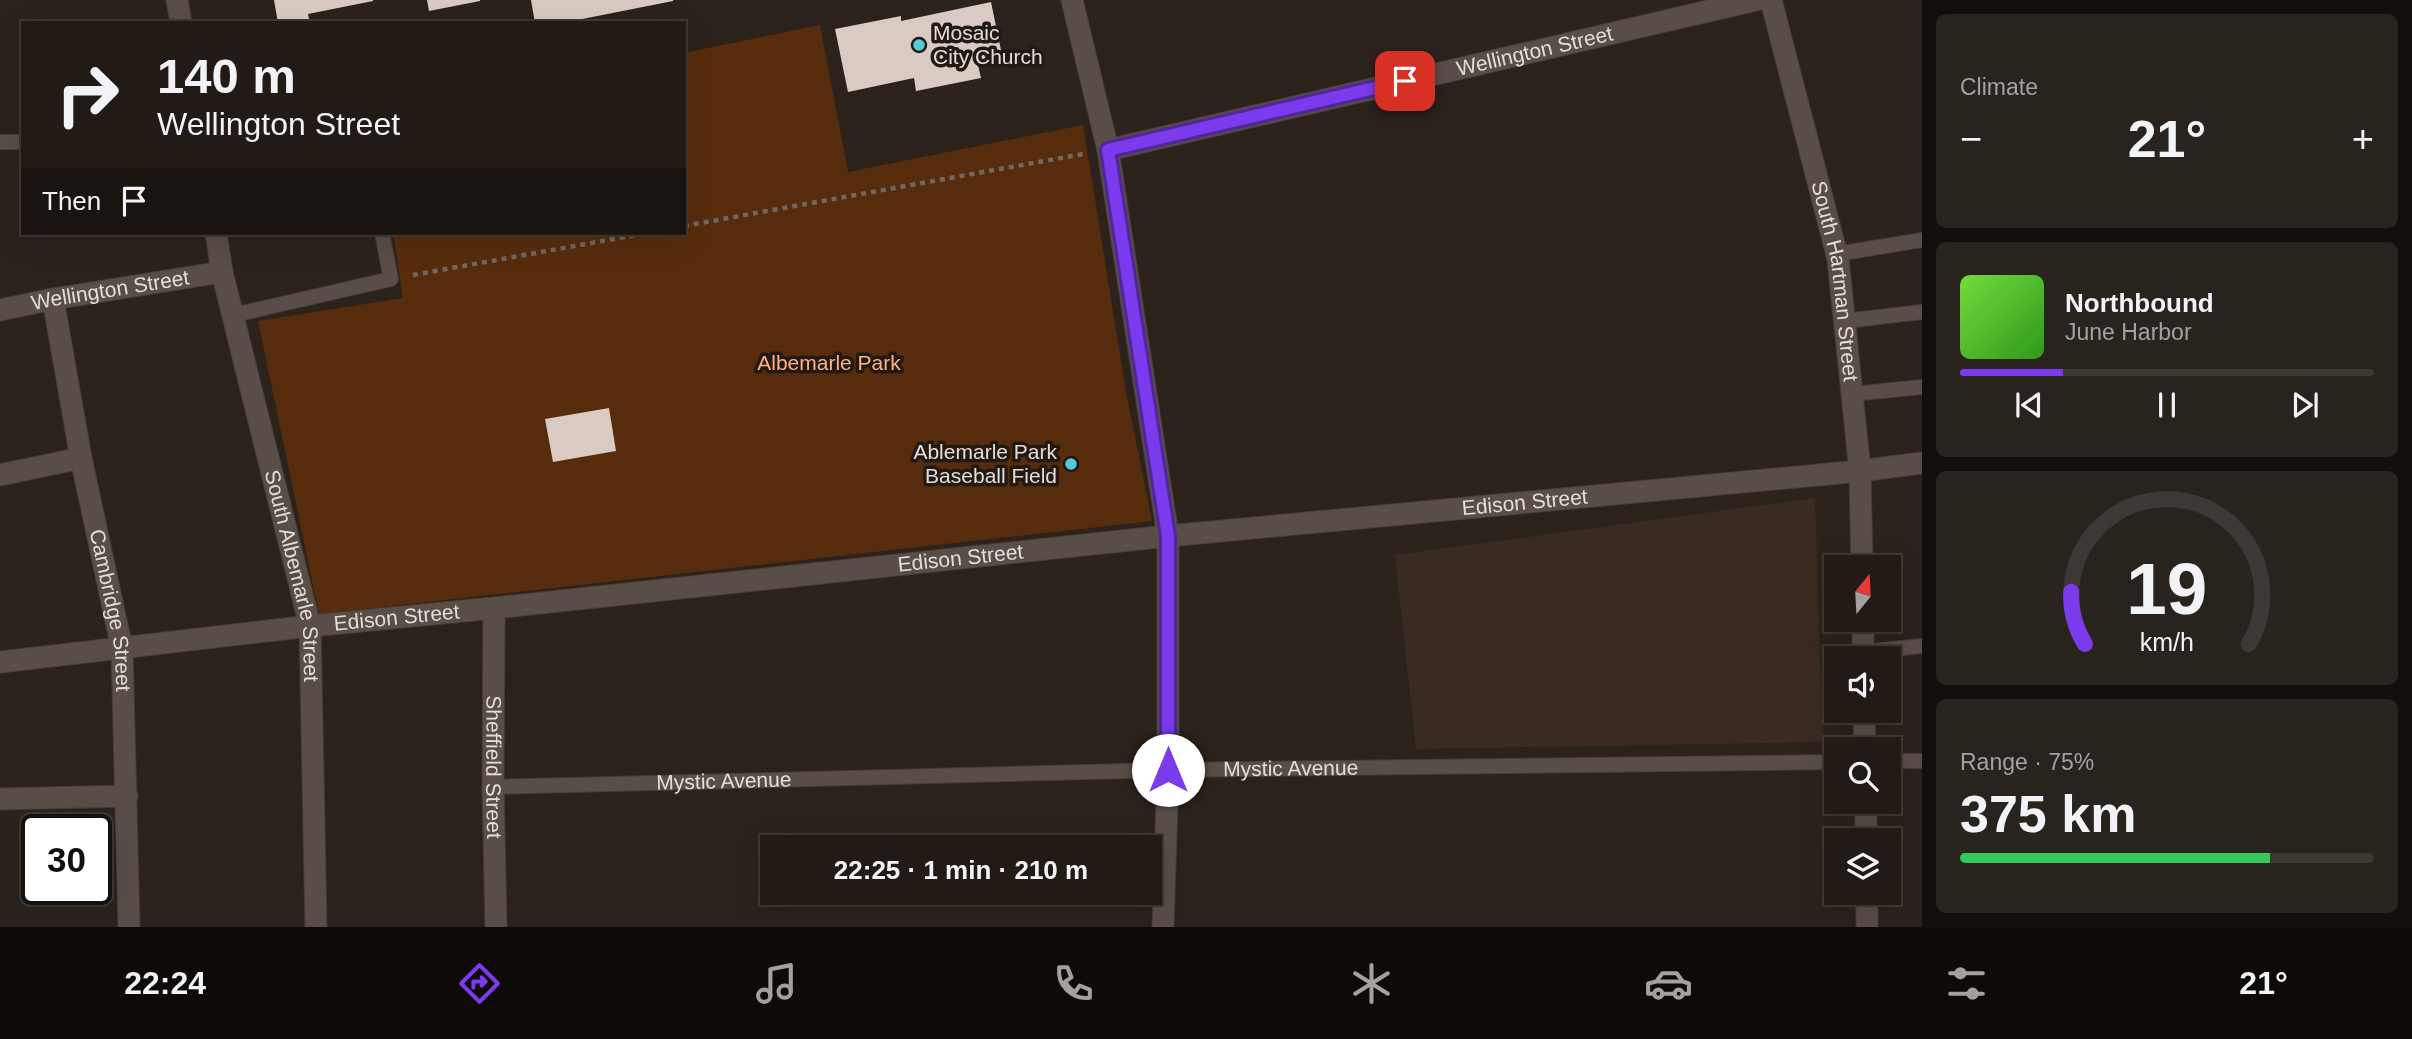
<!DOCTYPE html>
<html lang="en">
<head>
<meta charset="utf-8">
<style>
	body { margin:0; font-family:Helvetica,sans-serif; background:#29231e; color:#f1f3f6; height:100vh; display:flex; flex-direction:column; font-size:26px; white-space:nowrap }
	* { box-sizing:border-box; margin:0 }
	p { font-size:23px; color:#a2a1a0 }
	.icon { flex:none; width:38px; height:38px; fill:none; stroke:currentColor; stroke-width:2; stroke-linecap:round; stroke-linejoin:round }
	.map { position:relative; flex:1; overflow:hidden }
	.side { display:flex; flex-direction:column; gap:14px; padding:14px; background:#120e0c; width:490px }
	.side>* { flex:none }
	.top-card { position:absolute; left:21px; top:21px; width:665px; height:214px; border-radius:0px; box-shadow:0 7px 28px #0002,0 0 0 2px #3e3834; background:#211a15; color:#f1f3f6; overflow:hidden }
	.needle { width:46px; rotate:18deg }
	.controls { position:absolute; left:1824px; top:555px; display:grid; gap:14px }
	.controls a { display:grid; place-items:center; width:77px; height:77px; border-radius:0px; background:#211a15; box-shadow:0 7px 28px #0002,0 0 0 2px #3e3834; font-size:35px }
	.speed { position:absolute; left:21px; top:814px; display:flex; gap:14px; font-size:35px; font-weight:700; text-align:center }
	.speed>* { display:grid; place-content:center; width:91px; height:91px; border-radius:50%; background:#211a15; box-shadow:0 7px 28px #0002,0 0 0 2px #3e3834; line-height:1 }
	.speed .limit { border:4px solid #111; border-radius:10px; background:#fff; color:#111 }
	.pin { position:absolute; display:grid; place-items:center; width:60px; height:60px; color:#fff; margin:-30px; border-radius:14px; box-shadow:0 4px 10px #0006 }
	.me { position:absolute; width:77px; margin:-38px; rotate:0deg; stroke-linejoin:round; filter:drop-shadow(0 0 5px #0008) }
	.turn { display:flex; align-items:center; gap:24px; height:147px; padding:0 21px; font-size:32px }
	.turn .icon { width:91px; height:91px; stroke-width:2.5 }
	.turn b { display:block; font-size:49px; line-height:60px }
	.then { display:flex; align-items:center; height:66px; padding:0 21px; background:#0003; gap:14px; font-size:26px }
	.big { font-size:52px; font-weight:700; line-height:1.1 }
	.side .widget { flex:1; display:flex; flex-direction:column; justify-content:center; gap:10px; min-width:0; padding:0 24px; border-radius:10px; background:#29231e }
	.side .dial { align-items:center; gap:0 }
	.dial svg { height:182px; overflow:visible; fill:none; stroke:#3e3834; stroke-width:7; stroke-linecap:round; text-anchor:middle }
	.dial text { fill:#f1f3f6; stroke:none }
	.song { display:flex; align-items:center; gap:21px }
	.cover { width:84px; height:84px; border-radius:10px; background:linear-gradient(135deg,hsl(100 70% 55%),hsl(110 70% 35%)) }
	.played { height:7px; border-radius:4px; background:linear-gradient(90deg,#7c3aed 25%,#3e3834 25%) }
	.keys { display:flex; justify-content:space-around; direction:ltr }
	.heat { display:flex; justify-content:space-between; align-items:center; font-size:38px; direction:ltr }
	.charge { height:10px; border-radius:5px; background:linear-gradient(90deg,#34c759 75%,#3e3834 0) }
	.trip { position:absolute; left:760px; top:835px; width:402px; height:70px; border-radius:0px; background:#211a15; box-shadow:0 7px 28px #0002,0 0 0 2px #3e3834; font-weight:700; line-height:70px; text-align:center }
	.menu { display:flex; height:112px; justify-content:space-around; align-items:center; background:#0d0a08; color:#a2a1a0 }
	.menu .icon { width:49px; height:49px }
	.menu .current { color:#7c3aed }
	.menu b { font-size:32px; color:#f1f3f6 }
	main { display:flex; flex:1; min-height:0 }
	.map>svg:first-child { display:block }
	.built { fill:#392b21 }
	.green { fill:#572c0d }
	.building { fill:#d9cbc3 }
	.lines { fill:none; stroke-linecap:round; stroke-linejoin:round }
	.service-casing { stroke:#463d38; stroke-width:16 }
	.minor-casing { stroke:#463d38; stroke-width:23 }
	.path { stroke:#706762; stroke-width:4.5; stroke-dasharray:5 5; stroke-linecap:butt }
	.service { stroke:#594e47; stroke-width:14 }
	.minor { stroke:#594e47; stroke-width:21 }
	.route-casing { stroke:#51269a; stroke-width:18 }
	.route { stroke:#7c3aed; stroke-width:12 }
	.poi-dot { fill:#52ccd6; stroke:#221913; stroke-width:2.5 }
	.labels { text-anchor:middle; stroke-width:7; stroke-linejoin:round; paint-order:stroke }
	.poi-label { font-size:21px; fill:#e3dcd8; stroke:#221913; text-anchor:start }
	.street-label { font-size:21px; fill:#e3dcd8; stroke:#221913 }
	.park-label { font-size:21px; fill:#feb282; stroke:#221913 }
</style>
</head>
<body>
<main>
<div class="map">
<svg width="1922" height="927" viewBox="0 0 1922 927">
	<rect width="100%" height="100%" fill="#2c221c"/>
	<path class="built" d="M1815 498 1823 742 1416 749 1395 555Z"/>
	<path class="green" d="M820 25 848 172 1083 125 1126 392 1152 521 319 614 258 321 403 298 393 233H684V53Z"/>
	<path class="building" d="M274 0H373V1L308 14 310 23H278Z
		M427 0H480V1L429 11Z
		M531 0H673V1L562 23H535Z
		M991 2 1003 60 978 65 981 78 916 91 914 78 848 92 835 29 901 16V21Z
		M609 408 616 451 553 462 545 419Z"/>
	<g class="lines">
		<defs>
			<g id="service">
				<path d="M0 142H23"/>
				<path d="M1837 254 1922 240"/>
				<path d="M234 315 391 279 382 233"/>
				<path d="M1845 321 1922 312"/>
				<path d="M1852 394 1922 387"/>
				<path d="M1863 652 1922 646"/>
				<path d="M1888 761H1922"/>
				<path id="s1" d="M493 787 1168 770 1836 762"/>
			</g>
			<g id="minor">
				<path d="M177 0 181 23"/>
				<path d="M1072 0 1108 150 1168 536V770L1163 927"/>
				<path id="s2" d="M1771 0 1838 259 1860 471 1862 567"/>
				<path id="s3" d="M1108 150 1756 0"/>
				<path id="s4" d="M216 233 222 272 310 626 316 927"/>
				<path id="s5" d="M53 299 81 458 122 649 129 927"/>
				<path id="s6" d="M0 310 53 299 222 272"/>
				<path d="M0 475 81 458"/>
				<path id="s7" d="M494 608 493 787 496 927"/>
				<path d="M1863 620V658"/>
				<path id="s8" d="M0 662 310 626 494 608 1168 536 1860 471 1922 463"/>
				<path d="M1864 710 1865 749"/>
				<path d="M0 799 127 796"/>
				<path d="M1866 802V840"/>
				<path d="M1867 892V927"/>
			</g>
		</defs>
		<use href="#service" class="service-casing"/>
		<use href="#minor" class="minor-casing"/>
		<path class="path" d="M684 226 1083 154
			M413 275 647 233"/>
		<use href="#service" class="service"/>
		<use href="#minor" class="minor"/>
	</g>
	<g class="lines">
		<defs>
			<path id="route" d="M1168 770V536L1108 150 1405 81"/>
		</defs>
		<use href="#route" class="route-casing"/>
		<use href="#route" class="route"/>
	</g>
	<g class="poi-dot">
		<circle cx="919" cy="45" r="7"/>
		<circle cx="1071" cy="464" r="7"/>
	</g>
	<g class="labels">
		<g class="poi-label">
			<text x="933" y="40">Mosaic<tspan x="933" dy="24">City Church</tspan></text>
			<text x="1057" y="459" text-anchor="end">Ablemarle Park<tspan x="1057" dy="24">Baseball Field</tspan></text>
		</g>
		<g class="street-label">
			<text dy="7" stroke="none"><textPath href="#s3" startOffset="438">Wellington Street</textPath></text>
			<text dy="7" stroke="none"><textPath href="#s2" startOffset="289">South Hartman Street</textPath></text>
			<text dy="7" stroke="none"><textPath href="#s6" startOffset="112">Wellington Street</textPath></text>
			<text dy="7" stroke="none"><textPath href="#s8" startOffset="1533">Edison Street</textPath></text>
			<text dy="7" stroke="none"><textPath href="#s8" startOffset="966">Edison Street</textPath></text>
			<text dy="7" stroke="none"><textPath href="#s4" startOffset="352">South Albemarle Street</textPath></text>
			<text dy="7" stroke="none"><textPath href="#s5" startOffset="317">Cambridge Street</textPath></text>
			<text dy="7" stroke="none"><textPath href="#s8" startOffset="399">Edison Street</textPath></text>
			<text dy="7" stroke="none"><textPath href="#s7" startOffset="159">Sheffield Street</textPath></text>
			<text dy="7" stroke="none"><textPath href="#s1" startOffset="798">Mystic Avenue</textPath></text>
			<text dy="7" stroke="none"><textPath href="#s1" startOffset="231">Mystic Avenue</textPath></text>
		</g>
		<g class="park-label">
			<text x="829" y="370">Albemarle Park</text>
		</g>
	</g>
</svg>
<div class="controls">
<a><svg class="needle" viewBox="-14 -14 28 28"><path d="M0-13l5 13h-10z" fill="#e53935"/><path d="M0 13l5-13h-10z" fill="#a2a1a0"/></svg></a>
<a><svg class="icon" aria-label="sound" viewBox="0 0 24 24"><path d="M4 9h4l5-4v14l-5-4H4zM17 9q2 3 0 6"/></svg></a>
<a><svg class="icon" aria-label="search" viewBox="0 0 24 24"><circle cx="10" cy="10" r="6"/><path d="M15 15l6 6"/></svg></a>
<a><svg class="icon" aria-label="layers" viewBox="0 0 24 24"><path d="M12 4l9 5-9 5-9-5zM3 14l9 5 9-5"/></svg></a>
</div>
<div class="speed"><div class="limit">30</div></div>
<div class="pin" style="left:1405px;top:81px;background:#d93025"><svg class="icon" aria-label="arrive" viewBox="0 0 24 24"><path d="M6 21V4h12l-3 4 3 4H6"/></svg></div>
<svg class="me" style="left:1168px;top:770px" viewBox="-20 -20 40 40"><circle r="19" fill="#fff"/><path d="M0-13L10 11 0 6-10 11z" fill="#7c3aed"/></svg>
<div class="trip">22:25 · 1 min · 210 m</div>
<div class="top-card">
<div class="turn"><svg class="icon" aria-label="right" viewBox="0 0 24 24"><path d="M7 20v-9h11M14 6l5 5-5 5"/></svg><div><b>140 m</b>Wellington Street</div></div>
<div class="then">Then<svg class="icon" aria-label="arrive" viewBox="0 0 24 24"><path d="M6 21V4h12l-3 4 3 4H6"/></svg></div>
</div>
</div>
<section class="side">
<div class="widget"><p>Climate</p>
<div class="heat"><a>−</a><b class="big">21°</b><a>+</a></div>
</div>
<div class="widget">
<div class="song"><i class="cover"></i><div><b>Northbound</b><p>June Harbor</p></div></div>
<div class="played"></div>
<div class="keys"><svg class="icon" aria-label="previous" viewBox="0 0 24 24"><path d="M18 5L8 12l10 7zM5 5v14"/></svg><svg class="icon" aria-label="pause" viewBox="0 0 24 24"><path d="M8 5v14M16 5v14"/></svg><svg class="icon" aria-label="next" viewBox="0 0 24 24"><path d="M6 5l10 7-10 7zM19 5v14"/></svg></div>
</div>
<div class="widget dial"><svg viewBox="0 0 100 80">
<path d="M14 69A42 42 0 1 1 86 69"/>
<path d="M14 69A42 42 0 0 1 8 46" stroke="#7c3aed"/>
<text x="50" y="56" font-size="32" font-weight="700">19</text>
<text x="50" y="72" font-size="11">km/h</text>
</svg></div>
<div class="widget"><p>Range · 75%</p><b class="big">375 km</b><div class="charge"></div></div>
</section>
</main>
<nav class="menu">
<b>22:24</b>
<svg class="icon current" aria-label="directions" viewBox="0 0 24 24"><path d="M12 3l9 9-9 9-9-9zM9 14v-3h6M13 9l2 2-2 2"/></svg>
<svg class="icon" aria-label="music" viewBox="0 0 24 24"><path d="M9 18V5l10-2v13"/><circle cx="6" cy="18" r="3"/><circle cx="16" cy="16" r="3"/></svg>
<svg class="icon" aria-label="phone" viewBox="0 0 24 24"><path d="M5 4h4l2 5-3 2q2 4 5 5l2-3 5 2v4C11 20 4 13 5 4z"/></svg>
<svg class="icon" aria-label="climate" viewBox="0 0 24 24"><path d="M12 3v18M4 7l16 10M4 17L20 7"/></svg>
<svg class="icon" aria-label="car" viewBox="0 0 24 24"><path d="M5 17H2v-5l4-1 3-4h7l3 4 3 1v5h-3M9 17h6M6 11h13"/><circle cx="7" cy="17" r="2"/><circle cx="17" cy="17" r="2"/></svg>
<svg class="icon" aria-label="filters" viewBox="0 0 24 24"><path d="M4 7h16M4 17h16"/><circle cx="9" cy="7" r="2"/><circle cx="15" cy="17" r="2"/></svg>
<b>21°</b>
</nav>
</body>
</html>
